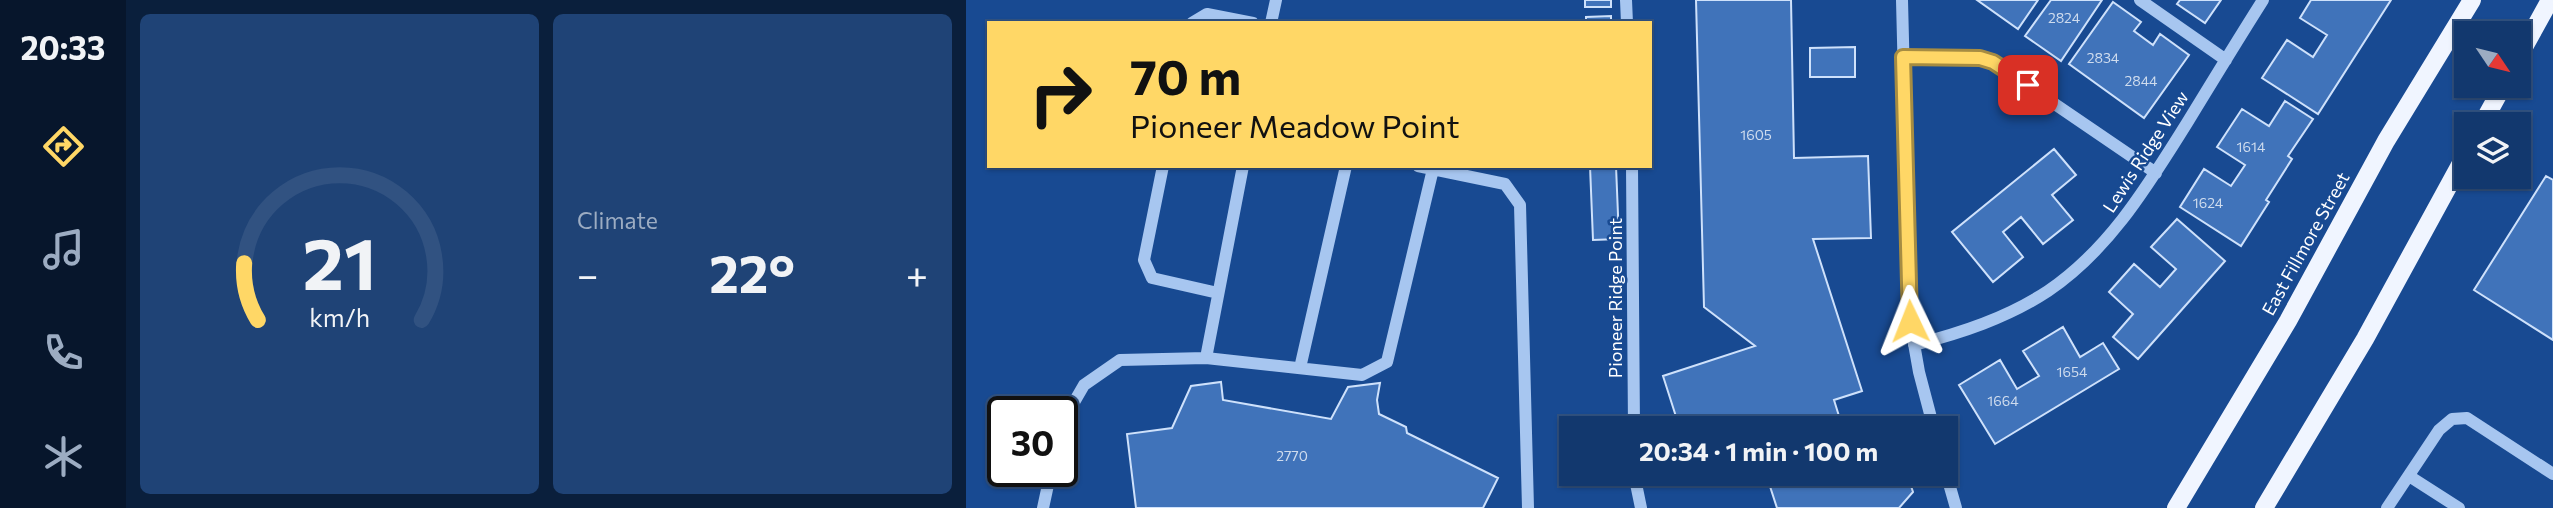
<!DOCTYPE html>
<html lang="en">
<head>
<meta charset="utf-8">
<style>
	body { margin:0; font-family:Commissioner,sans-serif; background:#1f4376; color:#f1f3f6; height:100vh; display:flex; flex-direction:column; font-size:26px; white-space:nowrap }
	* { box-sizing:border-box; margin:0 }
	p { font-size:23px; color:#9cacc2 }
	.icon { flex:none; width:38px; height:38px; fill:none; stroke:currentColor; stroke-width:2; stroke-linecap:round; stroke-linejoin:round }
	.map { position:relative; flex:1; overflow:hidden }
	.panel { display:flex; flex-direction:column; gap:14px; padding:14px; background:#0a1f3c; width:840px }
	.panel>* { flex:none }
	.hud { position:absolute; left:21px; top:21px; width:665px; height:147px; border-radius:0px; box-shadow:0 2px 5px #0004,0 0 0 2px #315281; background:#ffd766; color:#111; overflow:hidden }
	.needle { width:46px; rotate:125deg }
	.buttons { position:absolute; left:1488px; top:21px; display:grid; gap:14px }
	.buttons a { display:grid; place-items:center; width:77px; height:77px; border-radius:0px; background:#12386e; box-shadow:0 2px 5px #0004,0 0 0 2px #315281; font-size:35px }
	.speed { position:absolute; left:21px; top:396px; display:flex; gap:14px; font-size:35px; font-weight:700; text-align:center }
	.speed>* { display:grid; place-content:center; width:91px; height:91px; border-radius:50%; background:#12386e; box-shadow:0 2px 5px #0004,0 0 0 2px #315281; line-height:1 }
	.speed .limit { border:4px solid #111; border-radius:10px; background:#fff; color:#111 }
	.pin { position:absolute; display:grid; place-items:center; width:60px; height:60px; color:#fff; margin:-30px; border-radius:14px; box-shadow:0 4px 10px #0006 }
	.me { position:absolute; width:77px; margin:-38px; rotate:358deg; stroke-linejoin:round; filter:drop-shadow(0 0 5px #0008) }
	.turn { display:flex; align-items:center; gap:24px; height:147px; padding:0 28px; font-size:32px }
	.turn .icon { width:91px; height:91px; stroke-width:2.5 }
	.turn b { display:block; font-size:49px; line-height:60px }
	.big { font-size:52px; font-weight:700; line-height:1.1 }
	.panel .card { flex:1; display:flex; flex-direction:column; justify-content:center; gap:10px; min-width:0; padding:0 24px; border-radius:10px; background:#1f4376 }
	.panel .dial { align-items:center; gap:0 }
	.dial svg { height:182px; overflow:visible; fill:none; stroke:#315281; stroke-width:7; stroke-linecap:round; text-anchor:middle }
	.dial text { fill:#f1f3f6; stroke:none }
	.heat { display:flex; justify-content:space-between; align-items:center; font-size:38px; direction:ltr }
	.panel .tiles { flex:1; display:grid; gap:14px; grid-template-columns:repeat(2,1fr) }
	.trip { position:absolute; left:593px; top:416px; width:399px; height:70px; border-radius:0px; background:#12386e; box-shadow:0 2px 5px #0004,0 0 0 2px #315281; font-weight:700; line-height:70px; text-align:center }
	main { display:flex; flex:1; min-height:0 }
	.tab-bar { display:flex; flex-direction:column; width:126px; justify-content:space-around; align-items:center; background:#07162c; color:#9cacc2 }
	.tab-bar .icon { width:49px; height:49px }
	.tab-bar .active { color:#ffd766 }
	.tab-bar b { font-size:32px; color:#f1f3f6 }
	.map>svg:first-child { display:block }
	.building { fill:#4073ba; stroke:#cee1fb; stroke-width:2 }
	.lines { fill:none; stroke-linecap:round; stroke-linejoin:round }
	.minor { stroke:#a7c6f0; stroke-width:12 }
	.major { stroke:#f0f5ff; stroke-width:18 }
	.route-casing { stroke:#a68c42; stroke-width:18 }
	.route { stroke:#ffd766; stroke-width:12 }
	.labels { text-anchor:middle; stroke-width:5; stroke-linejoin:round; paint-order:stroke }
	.number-label { font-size:14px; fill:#cfdcee }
	.street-label { font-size:18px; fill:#fff; stroke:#184a92 }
</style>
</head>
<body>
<main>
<nav class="tab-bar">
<b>20:33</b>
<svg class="icon active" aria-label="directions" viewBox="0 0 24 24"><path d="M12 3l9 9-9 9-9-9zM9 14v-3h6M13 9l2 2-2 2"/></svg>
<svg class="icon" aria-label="music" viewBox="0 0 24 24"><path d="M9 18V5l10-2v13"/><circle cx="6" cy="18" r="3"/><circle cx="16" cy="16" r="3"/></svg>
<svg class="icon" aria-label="phone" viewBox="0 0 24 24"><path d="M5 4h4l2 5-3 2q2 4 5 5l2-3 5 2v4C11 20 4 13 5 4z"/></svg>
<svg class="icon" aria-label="climate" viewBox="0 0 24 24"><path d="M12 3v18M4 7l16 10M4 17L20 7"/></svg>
</nav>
<section class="panel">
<div class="tiles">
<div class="card dial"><svg viewBox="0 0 100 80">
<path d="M14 69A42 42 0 1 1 86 69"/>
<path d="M14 69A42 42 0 0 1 8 44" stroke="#ffd766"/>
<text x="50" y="56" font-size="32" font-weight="700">21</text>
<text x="50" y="72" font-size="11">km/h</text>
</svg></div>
<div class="card"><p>Climate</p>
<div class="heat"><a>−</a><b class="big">22°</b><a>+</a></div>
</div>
</div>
</section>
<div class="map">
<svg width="1587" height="508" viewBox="0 0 1587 508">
	<rect width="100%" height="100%" fill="#184a92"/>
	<path class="building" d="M619 0H645V7H619Z
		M730 0H825L828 158 902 156 905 238 847 239 896 391 868 400 877 429H786L783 421 758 429H714L697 376 789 346 738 307Z
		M1011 0H1072L1052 29Z
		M1085 0H1136L1095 61 1059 36Z
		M1214 0H1255L1239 23 1211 4Z
		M1345 0H1425L1352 114 1296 78 1321 40 1347 57 1361 35 1334 18Z
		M1147 2 1175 22 1168 31 1187 45 1194 34 1223 55 1178 118 1103 64Z
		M645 16V23H620V17Z
		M889 47V77H844V48Z
		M1319 101 1347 119 1322 156 1326 159 1300 200 1303 202 1275 246 1214 207 1238 169 1265 186 1279 165 1251 147 1276 109 1303 126Z
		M1088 149 1110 175 1086 195 1107 220 1077 244 1055 217 1037 232 1057 257 1027 282 986 232Z
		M624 166H650L653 239 627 240Z
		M1580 176 1587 180V340L1508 290Z
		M1211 219 1259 261 1172 359 1147 337 1167 314 1143 292 1168 264 1194 287 1210 269 1185 247Z
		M1097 327 1114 357 1137 343 1153 369 1029 444 993 385 1034 360 1051 389 1073 376 1057 351Z
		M255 382 257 400 365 419 382 387 414 383 411 400 413 414 440 427 441 433 532 478 517 508H170L161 434 206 428 225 386Z
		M800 474H941L947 492 933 508H811Z"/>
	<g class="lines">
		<path class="minor" d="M660 0 661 23
			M936 0 944 321 953 372 968 429
			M1174 0 1260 60
			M226 23 241 14 287 23
			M305 23 310 0
			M938 57 1014 58 1027 62 1190 173
			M197 166 178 260 186 278 252 293
			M452 166 539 184 554 205 562 508
			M666 166 668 429
			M948 345C995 333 1041 318 1082 291 1144 249 1182 185 1221 123 1246 82 1271 41 1297 0
			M240 358 396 375 421 362 467 169
			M334 368 380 166
			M96 423 118 385 154 360 240 358 277 166
			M980 473 990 508
			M668 474 675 508
			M1443 476 1493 508
			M77 508 85 471
			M1421 508 1473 430 1486 419 1501 418 1587 474"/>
		<path class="major" d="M1552 58 1584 0
			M1516 124 1537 86
			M1210 508 1322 321 1420 141 1506 0
			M1298 508 1399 339 1500 154"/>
	</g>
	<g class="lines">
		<defs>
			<path id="route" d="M944 321 937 57 1014 58 1027 62 1062 85"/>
		</defs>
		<use href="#route" class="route-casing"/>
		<use href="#route" class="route"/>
	</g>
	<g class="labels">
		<g class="number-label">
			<text x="1098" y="23">2824</text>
			<text x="1137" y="63">2834</text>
			<text x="1175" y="86">2844</text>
			<text x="790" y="140">1605</text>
			<text x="1285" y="152">1614</text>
			<text x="1242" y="208">1624</text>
			<text x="1106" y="377">1654</text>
			<text x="1037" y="406">1664</text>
			<text x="326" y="461">2770</text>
		</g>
		<g class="street-label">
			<text transform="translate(1180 152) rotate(-57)" y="6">Lewis Ridge View</text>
			<text transform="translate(1340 244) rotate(-61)" y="6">East Fillmore Street</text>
			<text transform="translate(650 298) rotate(-90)" y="6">Pioneer Ridge Point</text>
		</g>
	</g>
</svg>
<div class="buttons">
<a><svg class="needle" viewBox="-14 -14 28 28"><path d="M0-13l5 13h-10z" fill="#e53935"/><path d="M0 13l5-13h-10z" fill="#9cacc2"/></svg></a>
<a><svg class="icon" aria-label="layers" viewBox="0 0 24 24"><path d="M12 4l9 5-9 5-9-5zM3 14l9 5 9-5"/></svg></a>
</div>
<div class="speed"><div class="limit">30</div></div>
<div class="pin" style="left:1062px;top:85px;background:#d93025"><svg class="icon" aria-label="arrive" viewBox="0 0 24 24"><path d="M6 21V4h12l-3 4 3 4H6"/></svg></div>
<svg class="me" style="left:944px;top:321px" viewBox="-20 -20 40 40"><path d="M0-17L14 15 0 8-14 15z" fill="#ffd766" stroke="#fff" stroke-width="4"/></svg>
<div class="trip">20:34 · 1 min · 100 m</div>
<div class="hud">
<div class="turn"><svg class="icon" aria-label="right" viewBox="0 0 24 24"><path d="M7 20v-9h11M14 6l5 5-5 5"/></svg><div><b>70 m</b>Pioneer Meadow Point</div></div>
</div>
</div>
</main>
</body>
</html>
